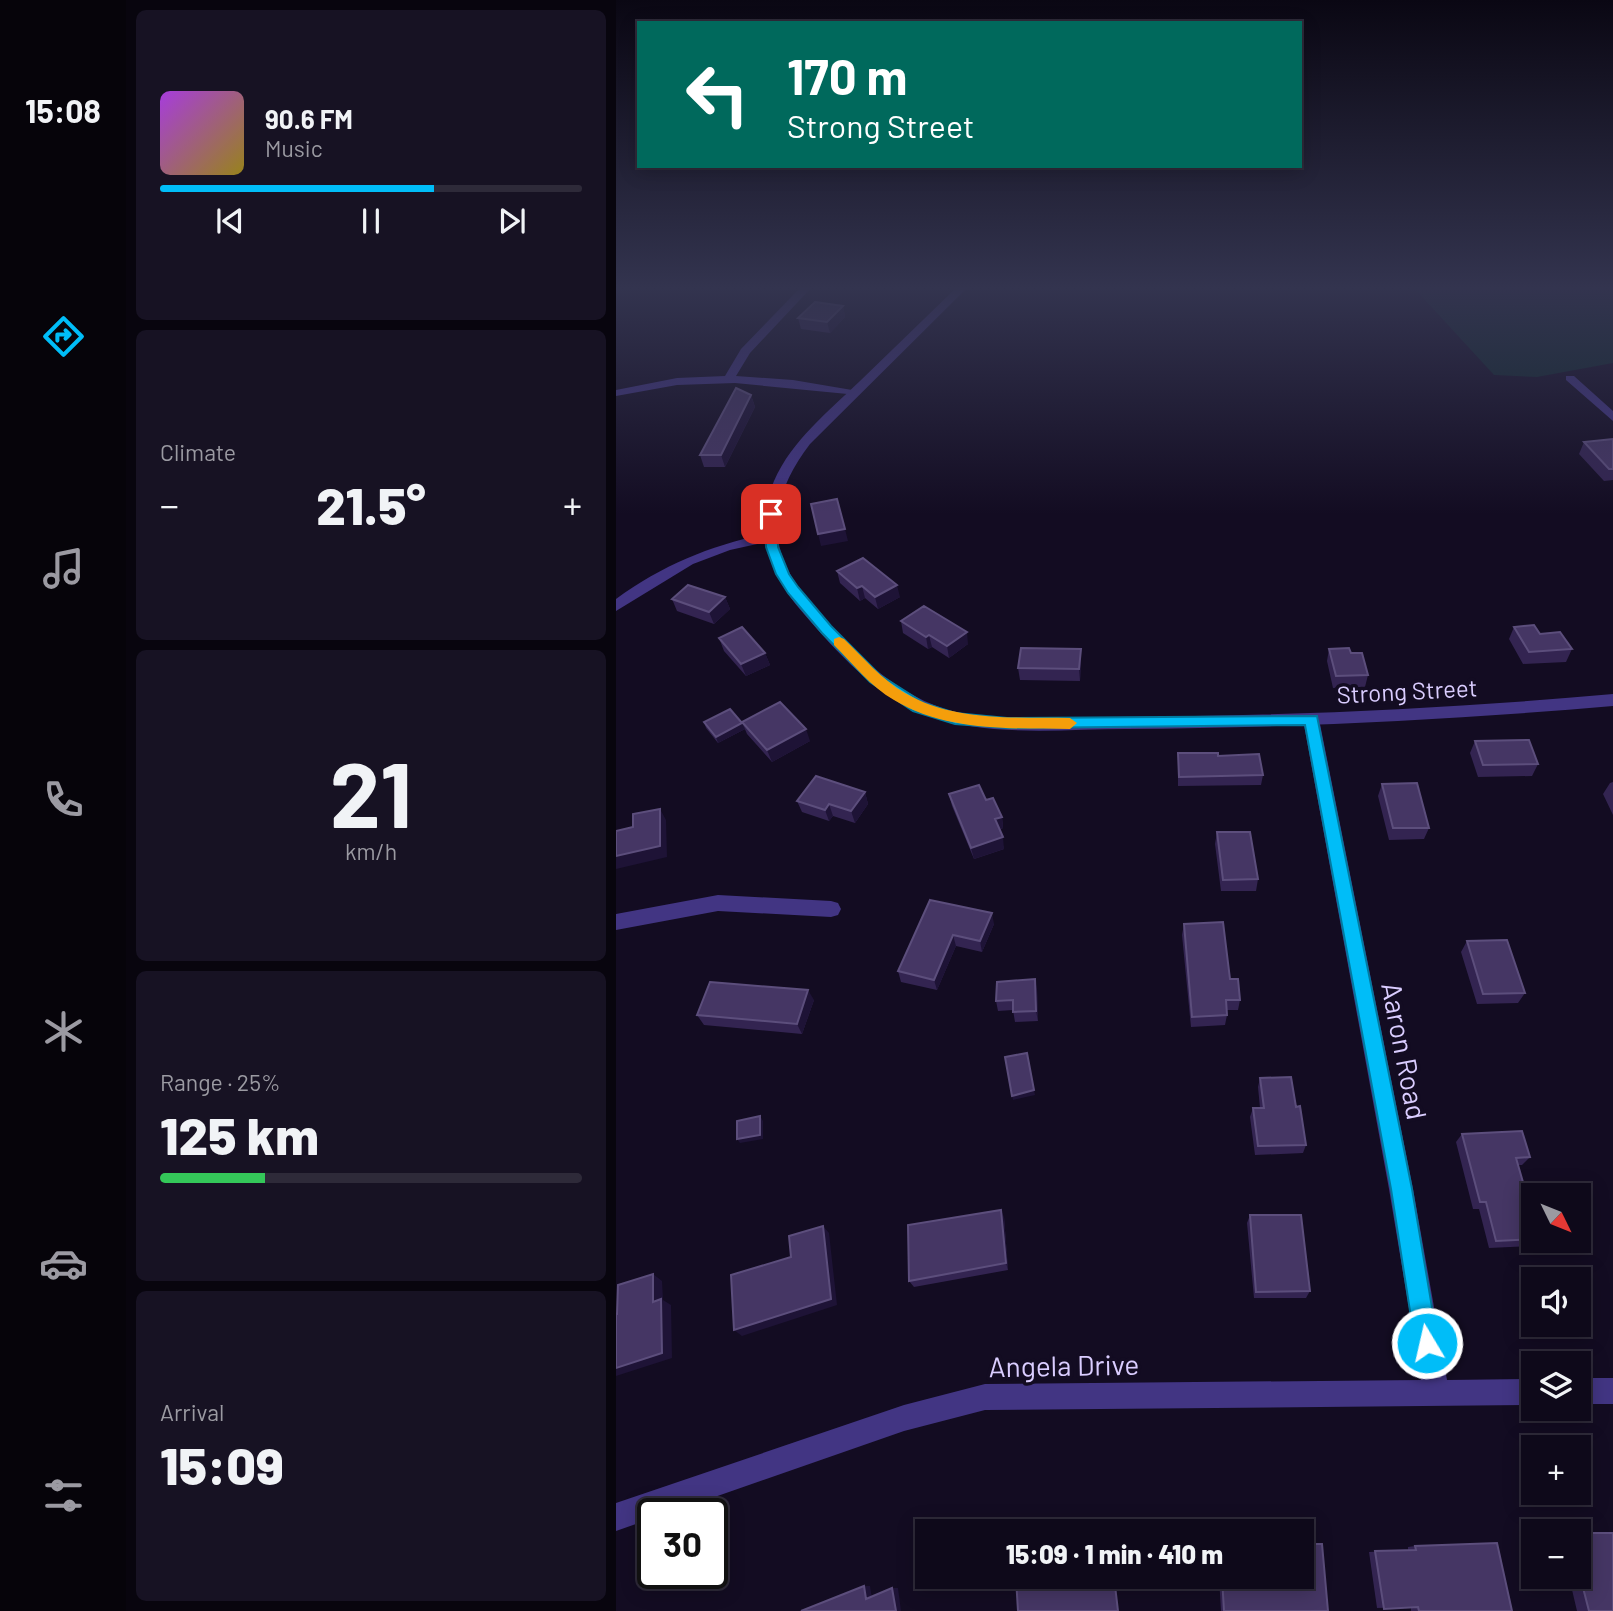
<!DOCTYPE html>
<html lang="en">
<head>
<meta charset="utf-8">
<style>
	body { margin:0; font-family:Barlow,sans-serif; background:#171223; color:#f1f3f6; height:100vh; display:flex; flex-direction:column; font-size:26px; white-space:nowrap }
	* { box-sizing:border-box; margin:0 }
	p { font-size:23px; color:#9b9aa2 }
	.icon { flex:none; width:38px; height:38px; fill:none; stroke:currentColor; stroke-width:2; stroke-linecap:round; stroke-linejoin:round }
	.map { position:relative; flex:1; overflow:hidden }
	.panel { display:flex; flex-direction:column; gap:10px; padding:10px; background:#08050e; width:490px }
	.panel>* { flex:none }
	.hud { position:absolute; left:21px; top:21px; width:665px; height:147px; border-radius:0px; box-shadow:0 4px 18px #0003,0 0 0 2px #2e2a39; background:#00695c; color:#fff; overflow:hidden }
	.needle { width:46px; rotate:133deg }
	.buttons { position:absolute; left:905px; top:1183px; display:grid; gap:14px }
	.buttons a { display:grid; place-items:center; width:70px; height:70px; border-radius:0px; background:#0e091a; box-shadow:0 4px 18px #0003,0 0 0 2px #2e2a39; font-size:35px }
	.speed { position:absolute; left:21px; top:1498px; display:flex; gap:14px; font-size:35px; font-weight:700; text-align:center }
	.speed>* { display:grid; place-content:center; width:91px; height:91px; border-radius:50%; background:#0e091a; box-shadow:0 4px 18px #0003,0 0 0 2px #2e2a39; line-height:1 }
	.speed .limit { border:4px solid #111; border-radius:10px; background:#fff; color:#111 }
	.pin { position:absolute; display:grid; place-items:center; width:60px; height:60px; color:#fff; margin:-30px; border-radius:14px; box-shadow:0 4px 10px #0006 }
	.me { position:absolute; width:77px; margin:-38px; rotate:351deg; stroke-linejoin:round; filter:drop-shadow(0 0 5px #0008) }
	.turn { display:flex; align-items:center; gap:24px; height:147px; padding:0 35px; font-size:32px }
	.turn .icon { width:91px; height:91px; stroke-width:2.5 }
	.turn b { display:block; font-size:49px; line-height:60px }
	.big { font-size:52px; font-weight:800; line-height:1.1 }
	.panel .widget { flex:1; display:flex; flex-direction:column; justify-content:center; gap:10px; min-width:0; padding:0 24px; border-radius:10px; background:#171223 }
	.panel .dial { align-items:center; gap:0 }
	.dial b { font-size:91px; line-height:1 }
	.song { display:flex; align-items:center; gap:21px }
	.cover { width:84px; height:84px; border-radius:10px; background:linear-gradient(135deg,hsl(280 70% 55%),hsl(50 70% 35%)) }
	.played { height:7px; border-radius:4px; background:linear-gradient(90deg,#00bdf8 65%,#2e2a39 65%) }
	.keys { display:flex; justify-content:space-around; direction:ltr }
	.heat { display:flex; justify-content:space-between; align-items:center; font-size:38px; direction:ltr }
	.charge { height:10px; border-radius:5px; background:linear-gradient(90deg,#34c759 25%,#2e2a39 0) }
	.trip { position:absolute; left:299px; top:1519px; width:399px; height:70px; border-radius:0px; background:#0e091a; box-shadow:0 4px 18px #0003,0 0 0 2px #2e2a39; font-weight:800; line-height:70px; text-align:center }
	main { display:flex; flex:1; min-height:0 }
	.tabs { display:flex; flex-direction:column; width:126px; justify-content:space-around; align-items:center; background:#06040a; color:#9b9aa2 }
	.tabs .icon { width:49px; height:49px }
	.tabs .on { color:#00bdf8 }
	.tabs b { font-size:32px; color:#f1f3f6 }
	.map>svg:first-child { display:block }
	.green { fill:#0f292c }
	.lines { fill:none; stroke-linecap:round; stroke-linejoin:round }
	.minor { fill:#423583; fill-rule:evenodd }
	.tertiary { fill:#423583; fill-rule:evenodd }
	.wall { fill:#332451 }
	.shaded-wall { fill:#1e1336 }
	.building { fill:#453664; stroke:#5c4e7c; stroke-width:2 }
	.route { fill:#00bdf8; stroke:#007ba1; stroke-width:2 }
	.slow { fill:#f59e0b }
	.labels { text-anchor:middle; stroke-width:7; stroke-linejoin:round; paint-order:stroke }
	.street-label { font-size:24px; fill:#dacdff; stroke:#130c22 }
	.near-street-label { font-size:28px; fill:#dacdff; stroke:#130c22 }
</style>
</head>
<body>
<main>
<nav class="tabs">
<b>15:08</b>
<svg class="icon on" aria-label="directions" viewBox="0 0 24 24"><path d="M12 3l9 9-9 9-9-9zM9 14v-3h6M13 9l2 2-2 2"/></svg>
<svg class="icon" aria-label="music" viewBox="0 0 24 24"><path d="M9 18V5l10-2v13"/><circle cx="6" cy="18" r="3"/><circle cx="16" cy="16" r="3"/></svg>
<svg class="icon" aria-label="phone" viewBox="0 0 24 24"><path d="M5 4h4l2 5-3 2q2 4 5 5l2-3 5 2v4C11 20 4 13 5 4z"/></svg>
<svg class="icon" aria-label="climate" viewBox="0 0 24 24"><path d="M12 3v18M4 7l16 10M4 17L20 7"/></svg>
<svg class="icon" aria-label="car" viewBox="0 0 24 24"><path d="M5 17H2v-5l4-1 3-4h7l3 4 3 1v5h-3M9 17h6M6 11h13"/><circle cx="7" cy="17" r="2"/><circle cx="17" cy="17" r="2"/></svg>
<svg class="icon" aria-label="filters" viewBox="0 0 24 24"><path d="M4 7h16M4 17h16"/><circle cx="9" cy="7" r="2"/><circle cx="15" cy="17" r="2"/></svg>
</nav>
<section class="panel">
<div class="widget">
<div class="song"><i class="cover"></i><div><b>90.6 FM</b><p>Music</p></div></div>
<div class="played"></div>
<div class="keys"><svg class="icon" aria-label="previous" viewBox="0 0 24 24"><path d="M18 5L8 12l10 7zM5 5v14"/></svg><svg class="icon" aria-label="pause" viewBox="0 0 24 24"><path d="M8 5v14M16 5v14"/></svg><svg class="icon" aria-label="next" viewBox="0 0 24 24"><path d="M6 5l10 7-10 7zM19 5v14"/></svg></div>
</div>
<div class="widget"><p>Climate</p>
<div class="heat"><a>−</a><b class="big">21.5°</b><a>+</a></div>
</div>
<div class="widget dial"><b>21</b><p>km/h</p></div>
<div class="widget"><p>Range · 25%</p><b class="big">125 km</b><div class="charge"></div></div>
<div class="widget"><p>Arrival</p><b class="big">15:09</b></div>
</section>
<div class="map">
<svg width="997" height="1611" viewBox="0 0 997 1611">
	<rect width="100%" height="100%" fill="#130c22"/>
	<path class="green" d="M798 288H997V363L921 377 878 375Z"/>
	<g class="lines">
		<path class="minor" d="M184 288H195L134 353 120 376 177 380 242 391V395L119 383 61 385 0 396V390L61 378 109 376 125 349Z
			M950 376H958L997 411V421L950 380Z
			M154 533 159 534V540L114 550 77 564 0 611V599C48 564 96 545 154 533Z
			M695 713 703 719 797 1189 831 1380 917 1379V1405L369 1410 288 1431 50 1514H37V1518L0 1531V1503L288 1405 369 1384 805 1380 773 1189 687 719Z
			M102 895 215 901 222 903 225 909 222 915 215 917 102 911 0 930V914Z
			M962 1378H997V1404H962Z"/>
		<path class="tertiary" d="M340 288H351L194 444C155 495 147 546 190 597 224 639 267 685 318 705 370 726 446 717 501 717 667 716 832 709 997 694V706C835 720 673 728 510 729 445 729 371 738 308 714 260 696 221 652 188 614 154 575 136 531 158 481 176 440 213 411 244 381 276 350 308 319 340 288Z"/>
	</g>
	<path class="wall" d="M227 306 229 317 214 333 185 329 182 318Z
		M135 395 139 407 109 467H88L84 455Z
		M997 439V480L988 481 963 454 968 442Z
		M221 571 284 597 262 609 249 598 244 601 224 583Z
		M109 597 114 609 98 624 61 611 56 599Z
		M285 621 352 644 333 658 316 647 312 649 287 633Z
		M898 627 924 634 956 649 950 662 907 664 893 639Z
		M103 638 149 653 154 665 130 676 108 651Z
		M713 649 735 653 752 675 749 687 717 688 711 661Z
		M465 661 464 681 404 680 402 668Z
		M88 722 126 723 129 729 102 743 90 728Z
		M126 722 194 741 156 762 131 734Z
		M859 741 922 764 916 776 862 777 854 753Z
		M562 753 602 756 647 775 645 785 562 786Z
		M997 782V815L987 794 994 783Z
		M766 784 813 828 808 839 773 840 762 796Z
		M249 792 252 804 239 823 217 816 213 821 186 812 181 801Z
		M333 794 370 800 386 817 387 828 383 830 388 849 358 859 336 806Z
		M601 832 642 879 640 891H605L599 844Z
		M314 900 378 924 366 952 340 946 321 990 285 982 282 971Z
		M568 924 614 979 624 1000 622 1010H611V1015L609 1025 575 1027 566 935Z
		M851 941 909 993 902 1003 861 1004 845 952Z
		M421 989 422 1021 399 1022 397 1010 382 1011 380 1001Z
		M198 1000 186 1034 88 1025 81 1015Z
		M644 1078 680 1107 690 1145 687 1153 639 1155 634 1117 637 1108H644L642 1087Z
		M846 1134 914 1157 906 1165H902L917 1217V1241H922L915 1246 873 1248 863 1209H857L840 1142Z
		M634 1215 694 1291 690 1298H638L631 1223Z
		M388 1217 392 1270 298 1287 293 1281Z
		M962 1533 997 1611H961L953 1577H962Z
		M799 1546 896 1611H795V1607L761 1608 753 1552 792 1550V1547Z
		M603 1577H686L712 1611H605Z"/>
	<path class="shaded-wall" d="M227 306 229 317 214 333 211 322Z
		M135 395 139 407 109 467 105 455Z
		M229 529 232 541 205 546 202 534Z
		M281 585 284 597 262 609 259 597Z
		M246 586 249 598 244 601 241 588Z
		M109 597 114 609 98 624 93 612Z
		M351 632 352 644 333 658 331 646Z
		M313 635 316 647 312 649 310 637Z
		M465 649V661L464 681 463 669Z
		M149 653 154 665 130 676 125 664Z
		M126 723 129 729 102 743 100 737Z
		M190 729 194 741 156 762 151 750Z
		M249 792 252 804 239 823 235 811Z
		M213 804 217 816 213 821 209 810Z
		M44 809 50 820 51 857 0 869V856Z
		M386 817 387 828 380 831 379 819Z
		M387 837 388 849 358 859 355 848Z
		M376 913 378 924 366 952 364 941Z
		M337 935 340 946 321 990 318 980Z
		M419 979 421 989 422 1021 420 1011Z
		M192 990 198 1000 186 1034 181 1024Z
		M418 1090 419 1095 397 1100 396 1096Z
		M144 1116 147 1121V1139L124 1143 121 1139Z
		M385 1210 388 1217 392 1270 390 1263Z
		M207 1226 213 1233 221 1305 126 1336 118 1330Z
		M37 1274 46 1281 47 1300 55 1305 56 1358 0 1376V1368L37 1302Z
		M248 1586H254L256 1599H250Z
		M276 1588H282L285 1611H280Z"/>
	<path class="building" d="M199 302 227 306 211 322 182 318Z
		M120 388 135 395 105 455H84Z
		M997 439V469H993L968 442Z
		M221 499 229 529 202 534 195 504Z
		M247 558 281 585 259 597 246 586 241 588 221 571Z
		M72 585 109 597 93 612 56 599Z
		M308 606 351 632 331 646 313 635 310 637 285 621Z
		M918 625 924 634 944 632 956 649 913 652 898 627Z
		M126 627 149 653 125 664 103 638Z
		M405 648 465 649 463 669 402 668Z
		M733 648 735 653H746L752 675 720 676 713 649Z
		M164 702 190 729 151 750 126 722Z
		M114 709 126 723 100 737 88 722Z
		M913 740 922 764 867 765 859 741Z
		M562 753H602V756L643 754 647 775 563 777Z
		M200 776 249 792 235 811 213 804 209 810 181 801Z
		M801 783 813 828H777L766 784Z
		M363 785 370 800 377 798 386 817 379 819 387 837 355 848 333 794Z
		M44 809V846L0 856V831L17 827V814Z
		M601 832H634L642 879 607 880Z
		M314 900 376 913 364 941 337 935 318 980 282 971Z
		M607 922 614 979H622L624 1000H610L611 1015 576 1017 568 924Z
		M891 940 909 993 867 994 851 941Z
		M419 979 420 1011 397 1012V1000L380 1001 381 982Z
		M94 982 192 990 181 1024 81 1015Z
		M411 1053 418 1090 396 1096 389 1057Z
		M675 1077 680 1107 684 1106 690 1145 642 1146 637 1108H648L644 1078Z
		M144 1116V1135L121 1139V1121Z
		M906 1131 914 1157 900 1158 917 1217V1239L880 1241 870 1202H864L846 1134Z
		M385 1210 390 1263 293 1281 292 1225Z
		M634 1215H685L694 1291 640 1292Z
		M207 1226 215 1299 118 1330 115 1275 175 1257 173 1236Z
		M37 1274V1302L45 1299 46 1353 0 1368V1314H1L2 1285Z
		M962 1533H997V1611H973L962 1568Z
		M881 1543 896 1611H803L802 1607 768 1609 759 1551 800 1550 799 1546Z
		M686 1544H706L712 1611H608L606 1577H686Z
		M403 1577H498L502 1611H402L400 1578Z
		M248 1586 250 1599 276 1588 280 1611H185Z"/>
	<linearGradient id="sky" x2="0" y2="1"><stop stop-color="#0a0713"/><stop offset="0.56" stop-color="#33344f"/><stop offset="1" stop-color="#33344f" stop-opacity="0"/></linearGradient>
	<rect width="997" height="514" fill="url(#sky)"/>
	<path class="route" d="M155 510 161 514 162 547 173 574 182 587 215 626 264 675 308 703 339 713 391 718 701 716 796 1189 822 1343 819 1351 811 1354 803 1351 799 1343 775 1189 689 725 391 728 339 724 297 711 254 682 206 633 172 593 160 574 150 547 149 514Z"/>
	<path class="slow" d="M223 637 228 639C247 657 266 680 289 693 338 722 399 717 454 718L461 723 454 729C395 728 331 732 278 700 255 687 237 664 218 645V639Z"/>
	<g class="labels">
		<g class="street-label">
			<text transform="translate(791 692) rotate(-3)" y="8">Strong Street</text>
		</g>
		<g class="near-street-label">
			<text transform="translate(788 1051) rotate(79)" y="10">Aaron Road</text>
			<text transform="translate(448 1366) rotate(-1)" y="10">Angela Drive</text>
		</g>
	</g>
</svg>
<div class="buttons">
<a><svg class="needle" viewBox="-14 -14 28 28"><path d="M0-13l5 13h-10z" fill="#e53935"/><path d="M0 13l5-13h-10z" fill="#9b9aa2"/></svg></a>
<a><svg class="icon" aria-label="sound" viewBox="0 0 24 24"><path d="M4 9h4l5-4v14l-5-4H4zM17 9q2 3 0 6"/></svg></a>
<a><svg class="icon" aria-label="layers" viewBox="0 0 24 24"><path d="M12 4l9 5-9 5-9-5zM3 14l9 5 9-5"/></svg></a>
<a>+</a>
<a>−</a>
</div>
<div class="speed"><div class="limit">30</div></div>
<div class="pin" style="left:155px;top:514px;background:#d93025"><svg class="icon" aria-label="arrive" viewBox="0 0 24 24"><path d="M6 21V4h12l-3 4 3 4H6"/></svg></div>
<svg class="me" style="left:811px;top:1343px" viewBox="-20 -20 40 40"><circle r="17" fill="#00bdf8" stroke="#fff" stroke-width="3"/><path d="M0-11L8 9 0 5-8 9z" fill="#fff"/></svg>
<div class="trip">15:09 · 1 min · 410 m</div>
<div class="hud">
<div class="turn"><svg class="icon" aria-label="left" viewBox="0 0 24 24"><path d="M17 20v-9H6M10 6l-5 5 5 5"/></svg><div><b>170 m</b>Strong Street</div></div>
</div>
</div>
</main>
</body>
</html>
